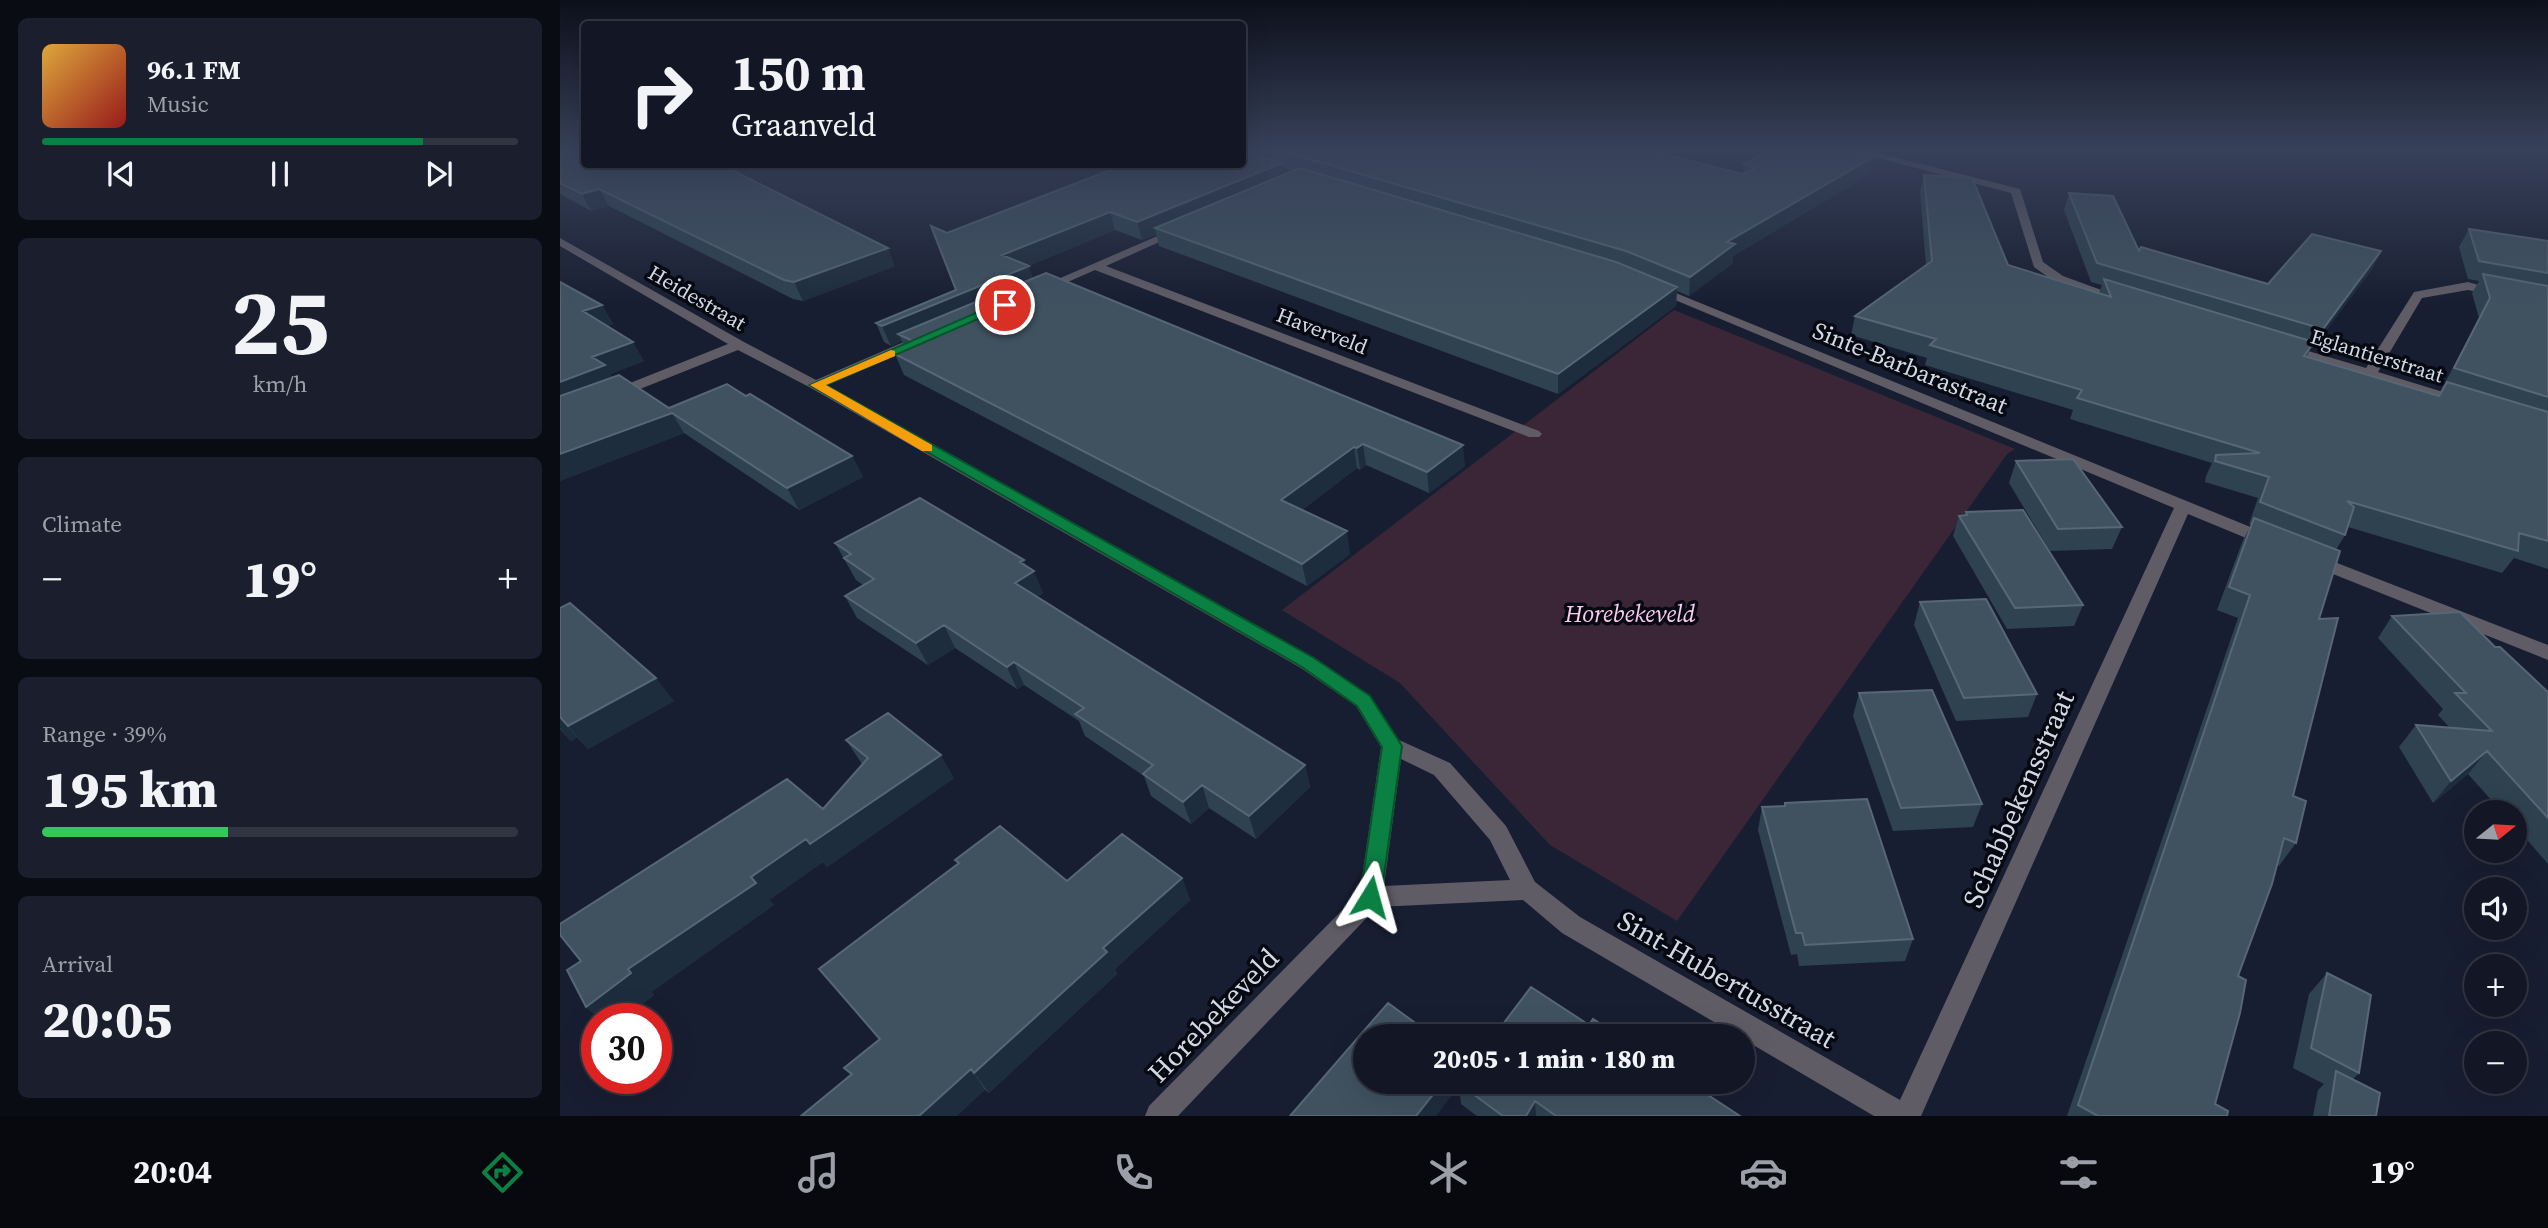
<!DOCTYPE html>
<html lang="en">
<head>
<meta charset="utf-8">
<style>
	body { margin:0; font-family:"Source Serif 4",serif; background:#1b1f2d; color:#f1f3f6; height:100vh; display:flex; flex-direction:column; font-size:26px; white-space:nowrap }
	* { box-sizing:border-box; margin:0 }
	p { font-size:23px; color:#9c9fa7 }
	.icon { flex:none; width:38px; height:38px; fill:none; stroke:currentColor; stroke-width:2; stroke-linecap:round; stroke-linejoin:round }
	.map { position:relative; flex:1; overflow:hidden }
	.drawer { display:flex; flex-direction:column; gap:18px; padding:18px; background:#0a0c14; width:560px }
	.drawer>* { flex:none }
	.banner { position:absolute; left:21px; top:21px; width:665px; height:147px; border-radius:7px; box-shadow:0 7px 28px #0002,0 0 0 2px #313542; background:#121625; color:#f1f3f6; overflow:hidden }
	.needle { width:46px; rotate:72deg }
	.buttons { position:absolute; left:1904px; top:800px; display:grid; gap:14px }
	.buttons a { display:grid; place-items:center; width:63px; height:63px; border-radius:50%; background:#121625; box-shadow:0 7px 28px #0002,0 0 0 2px #313542; font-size:35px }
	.speed { position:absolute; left:21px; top:1003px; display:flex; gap:14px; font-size:35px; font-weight:700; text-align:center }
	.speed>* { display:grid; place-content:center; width:91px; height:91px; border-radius:50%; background:#121625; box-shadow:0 7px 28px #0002,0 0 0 2px #313542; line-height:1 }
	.speed .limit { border:10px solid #d22; background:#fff; color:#111 }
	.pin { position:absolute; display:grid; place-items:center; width:60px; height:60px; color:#fff; margin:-30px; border:4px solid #fff; border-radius:50%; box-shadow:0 2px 7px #0007 }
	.me { position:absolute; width:77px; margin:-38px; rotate:8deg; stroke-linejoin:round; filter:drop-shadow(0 0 5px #0008) }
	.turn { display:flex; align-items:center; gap:24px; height:147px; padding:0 35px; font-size:32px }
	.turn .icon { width:91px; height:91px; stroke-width:2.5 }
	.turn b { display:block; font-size:49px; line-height:60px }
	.big { font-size:52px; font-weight:800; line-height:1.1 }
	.drawer .tile { flex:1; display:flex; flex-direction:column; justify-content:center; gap:10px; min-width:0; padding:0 24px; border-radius:10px; background:#1b1f2d }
	.drawer .dial { align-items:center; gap:0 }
	.dial b { font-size:91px; line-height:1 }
	.song { display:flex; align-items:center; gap:21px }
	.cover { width:84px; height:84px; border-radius:10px; background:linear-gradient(135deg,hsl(40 70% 55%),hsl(0 70% 35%)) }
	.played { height:7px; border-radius:4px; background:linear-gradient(90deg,#0b8043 80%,#313542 80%) }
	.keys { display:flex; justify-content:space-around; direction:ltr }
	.heat { display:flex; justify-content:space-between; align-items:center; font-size:38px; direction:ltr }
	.charge { height:10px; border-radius:5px; background:linear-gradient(90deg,#34c759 39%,#313542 0) }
	.trip { position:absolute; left:793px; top:1024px; width:402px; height:70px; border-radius:35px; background:#121625; box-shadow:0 7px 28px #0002,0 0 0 2px #313542; font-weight:800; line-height:70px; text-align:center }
	.menu { display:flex; height:112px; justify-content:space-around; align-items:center; background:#07090f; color:#9c9fa7 }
	.menu .icon { width:49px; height:49px }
	.menu .selected { color:#0b8043 }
	.menu b { font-size:32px; color:#f1f3f6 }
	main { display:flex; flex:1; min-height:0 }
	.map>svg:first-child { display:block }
	.green { fill:#3b2637 }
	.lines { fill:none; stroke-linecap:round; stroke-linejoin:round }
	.minor { fill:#5f5c66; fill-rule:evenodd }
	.wall { fill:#2e4250; fill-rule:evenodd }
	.shaded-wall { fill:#1e2d3d }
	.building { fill:#405260; stroke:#576775; stroke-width:2 }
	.route { fill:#0b8043; stroke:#07532c; stroke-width:2 }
	.slow { fill:#f59e0b }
	.labels { text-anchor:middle; stroke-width:7; stroke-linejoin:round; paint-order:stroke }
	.far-street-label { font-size:21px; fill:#d3d8e5; stroke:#060911 }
	.street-label { font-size:24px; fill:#d3d8e5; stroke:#060911 }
	.park-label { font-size:24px; font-style:italic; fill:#fcc9f1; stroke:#060911 }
	.near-street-label { font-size:28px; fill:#d3d8e5; stroke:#060911 }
</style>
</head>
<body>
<main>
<section class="drawer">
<div class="tile">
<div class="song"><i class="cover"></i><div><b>96.1 FM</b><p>Music</p></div></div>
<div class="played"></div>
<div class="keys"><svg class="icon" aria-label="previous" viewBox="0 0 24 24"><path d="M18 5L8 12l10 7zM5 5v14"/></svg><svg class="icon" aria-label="pause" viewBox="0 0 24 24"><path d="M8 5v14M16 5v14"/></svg><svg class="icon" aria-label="next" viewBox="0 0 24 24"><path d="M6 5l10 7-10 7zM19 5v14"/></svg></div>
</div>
<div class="tile dial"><b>25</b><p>km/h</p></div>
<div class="tile"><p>Climate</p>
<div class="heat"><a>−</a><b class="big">19°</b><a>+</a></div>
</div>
<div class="tile"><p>Range · 39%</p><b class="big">195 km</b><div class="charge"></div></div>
<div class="tile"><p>Arrival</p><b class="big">20:05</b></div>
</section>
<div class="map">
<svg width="1988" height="1116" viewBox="0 0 1988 1116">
	<rect width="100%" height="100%" fill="#181e31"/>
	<path class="green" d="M1114 310 1455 449 1447 454 1117 921 990 845 840 683 722 610Z"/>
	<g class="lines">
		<path class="minor" d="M1090 148H1104L1092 155 1100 158V162L1078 156Z
			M1280 148H1298L1460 189 1483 262 1503 276 1566 299 1560 303 1495 282 1474 267 1451 193Z
			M616 228 626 230 546 266 979 431 982 434 979 437H969L535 270 485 292 481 293 475 289Z
			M0 238 184 342 256 380 360 335H370V341L267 385 755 658 810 696 839 740 890 763 946 826 975 882 1020 917 1340 1100 1614 508 1091 290 1097 286 1101 287 1715 537 1718 541 1709 546 1703 545 1628 514 1361 1116H1314L1183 1039V1036H1178L1002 933 963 900 817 907 618 1116H585L589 1106 800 892 821 747 796 706 741 668 251 388 178 350 60 397H50L48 394 50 391 168 344 0 246ZM841 759 874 775 930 840 950 880 824 886Z
			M1908 282 1943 292 1937 296 1908 290 1862 298 1818 372 1906 399 1908 402 1906 405H1896L1719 351 1717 348 1724 344 1806 368 1854 292Z
			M1754 554 1988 645V660L1748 564 1745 560 1748 556Z"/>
	</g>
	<path class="wall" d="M0 148 24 164H183L168 169 335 266 243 301 233 299 49 206 31 211 0 194Z
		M682 148H1081L1182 174 1183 173 1184 164 1313 157 1310 174 1173 256V263L1129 296 1117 291 1116 306 998 394 599 246 596 234 582 240 555 230 468 266 473 279 905 466 869 493 806 465 800 470 797 468 742 510 790 554 747 586 344 375 335 354 345 350 342 341 331 346 324 342 316 323 396 290 387 233 682 164ZM722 167 733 171 724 175Z
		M1364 175 1448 265 1539 293 1542 285 1531 282 1504 210 1509 193 1579 251 1708 284 1821 251 1812 269 1753 348H1751L1747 356 1878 396 1919 318 1912 293 1919 281 1908 279 1899 247 1909 229 1988 241V569L1954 558 1942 573 1788 527 1785 535 1776 550 1759 619 1733 796 1736 843 1719 866 1717 865 1678 976 1655 1104 1667 1116H1507L1678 618 1657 610 1683 540 1691 525 1689 524 1698 498 1645 482 1646 476 1652 463 1510 419 1513 410 1365 365 1367 358 1291 335 1295 316 1366 265 1360 192Z
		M42 305 53 324 47 326 84 361 50 374 52 377 109 408 186 396 292 456 303 477 239 510 124 433 0 481Z
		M1456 461 1562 527 1552 549 1490 551 1449 483Z
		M1406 512 1523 605 1514 626 1447 629 1393 536 1399 516H1405Z
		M275 543 464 560 466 566 483 593 477 597 745 765 750 787 696 839 649 808 631 824 591 796 584 776 525 736 519 721 464 685 457 689 395 648 368 665 297 618 285 596 303 585 296 580Z
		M1360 602 1477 694 1468 717 1396 721 1354 625Z
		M0 608 114 701 28 749 17 737 11 741 0 729Z
		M1832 616 1935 647 1988 692V864L1955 826V812H1942L1908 774 1873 803 1839 747 1856 725 1890 728 1878 715 1883 709 1818 638Z
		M1299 693 1422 804 1413 827 1333 831 1293 716Z
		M286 740 394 778 267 867 263 862 209 900 214 905 91 992 94 995 64 1018H39L26 1007 263 809 302 764Z
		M1225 803 1353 939 1345 961 1239 966 1237 954 1231 955 1198 830 1202 807 1224 806Z
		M395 860 507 881 622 878 630 900 555 969 557 974 429 1093 425 1090 290 1075 284 1068 319 1040 259 969 398 865Z
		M1767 973 1799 1073 1793 1079 1816 1116H1753L1758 1090 1764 1084 1733 1068 1749 994Z
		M805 1082H1128L1180 1116H917L901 1104 899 1086Z"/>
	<path class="shaded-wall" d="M1313 157 1310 174 1173 256V263L1129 296 1130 277 1167 242Z
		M722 163 724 179 595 228 596 234 582 240 577 222Z
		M148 164H183L153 173Z
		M39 189 49 206 31 211 22 194Z
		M550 212 555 230 448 274 442 255Z
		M328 248 335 266 243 301 234 282Z
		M1821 251 1812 269 1753 348 1763 329Z
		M469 266 475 285 338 334 342 341 331 346 322 326Z
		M1117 287 1116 306 998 394V374Z
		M42 305 53 324 35 330 23 311Z
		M73 342 84 361 50 374 57 385 0 408V382L32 357Z
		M112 413 124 433 0 481V454Z
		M803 444 806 465 800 470 797 448Z
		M903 445 905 466 869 493 867 472Z
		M794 447 797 468 726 522 721 500Z
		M292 456 303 477 239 510 227 488Z
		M787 531 790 554 747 586 742 564Z
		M464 560 469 574 474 571 483 593 464 605 455 583 460 562Z
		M384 625 395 648 368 665 356 643Z
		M454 662 464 685 457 689 447 667Z
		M96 678 114 701 28 749 8 726Z
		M0 718 17 737 11 741 0 728Z
		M1927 751 1908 774 1873 803 1891 781Z
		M381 755 394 778 267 867 250 844Z
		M745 765 750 787 696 839 689 816Z
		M642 785 649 808 631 824 623 802Z
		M246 839 263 862 209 900 214 905 91 992 94 995 64 1018H39L26 1007 68 969 191 877Z
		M622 878 630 900 555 969 557 974 429 1093 414 1073 543 948Z
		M411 1069 425 1090 397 1116H359Z
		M883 1082H902L898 1083 899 1086 876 1116H856Z
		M975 1101 976 1116H966Z"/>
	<path class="building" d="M0 148H24V164H160L328 248 234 282 224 280 39 189 22 194 0 183Z
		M711 148H1081L1182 174 1194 170 1193 167 1184 164 1214 148H1281L1313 157 1167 242 1175 244 1130 277 1066 251Z
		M682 151 722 163 577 222 550 212 442 255 469 266 322 326 316 323 396 290 371 226 387 233 566 164H682Z
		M740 168 1056 262 1117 287 998 374 595 228Z
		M1364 175 1412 178 1448 265 1551 297 1544 279 1754 342 1744 356 1879 396 1887 382 1988 412V541L1959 533 1958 551 1787 501 1794 507 1785 535 1700 502 1709 477 1655 461 1656 455 1700 453 1517 398 1522 390 1370 345 1376 339 1295 316 1372 261Z
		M1509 193 1553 196 1579 251 1581 247 1708 284 1752 234 1821 251 1763 329 1537 263Z
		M1909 229 1988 241V273L1919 261Z
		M486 273 903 445 867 472 803 444 797 448 794 447 721 500 787 531 742 564 335 354 359 344 338 334Z
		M1923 274 1988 286V397L1894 368 1930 298Z
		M0 282 42 305 23 311 73 342 32 357 45 365 0 382Z
		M59 375 109 408 167 384 186 396 190 394 292 456 227 488 112 413 0 454V396Z
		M1513 459 1562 527 1498 529 1456 461Z
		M360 498 464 560 460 562 474 571 455 583 745 765 689 816 642 785 623 802 583 774 593 765 515 714 524 708 454 662 447 667 384 625 356 643 285 596 314 579 284 558 291 554 275 543Z
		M1463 510 1523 605 1455 608 1399 516 1407 515 1406 512Z
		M1694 518 1780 551 1759 619 1778 618 1733 796 1746 801 1736 843 1724 838 1712 884 1678 976 1686 980 1680 1013 1655 1104 1668 1111 1667 1116H1538L1518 1105 1690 595 1669 587Z
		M1426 599 1477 694 1404 698 1360 602Z
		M10 603 96 678 8 726 0 717V608Z
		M1900 612 1935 647H1940L1988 692V818L1927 751 1891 781 1856 725 1932 731 1895 693H1906L1832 616Z
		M1372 690 1422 804 1341 808 1299 693Z
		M328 713 381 755 250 844 246 839 191 877 196 883 68 969 71 973 26 1007 7 970 21 961 0 935V924L227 779 263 809 308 758 286 740Z
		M1307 799 1353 939 1245 945 1242 933H1236L1202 807 1225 806V803Z
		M440 826 507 881 562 834 622 878 543 948 547 952 414 1073 411 1069 359 1116H241L292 1074 284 1068 320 1039 259 969 399 863 395 860Z
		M1767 973 1811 995 1799 1073 1751 1048Z
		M971 987 1029 1025 1033 1019 1059 1036H934Z
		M828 1003 873 1036H805V1082H883L856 1116H730Z
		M1776 1071 1820 1093 1816 1116H1769Z
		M900 1082H1128L1180 1116H996L975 1101 966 1116H943L898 1083Z"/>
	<linearGradient id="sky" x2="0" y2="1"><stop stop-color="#0d101b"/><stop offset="0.49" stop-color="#37415a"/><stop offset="1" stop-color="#37415a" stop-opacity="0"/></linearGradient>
	<rect width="1988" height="305" fill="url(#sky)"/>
	<path class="route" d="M441 302 450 305 266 385 754 658 810 696 842 746 821 897 818 903 810 906 803 903 800 897 822 747 797 706 742 667 250 385Z"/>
	<path class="slow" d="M331 350 335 351V356L266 385 372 445V451H362L250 385Z"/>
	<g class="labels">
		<g class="far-street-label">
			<text transform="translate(137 298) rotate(30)" y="7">Heidestraat</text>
			<text transform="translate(762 331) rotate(21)" y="7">Haverveld</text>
			<text transform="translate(1817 356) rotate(17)" y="7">Eglantierstraat</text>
		</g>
		<g class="street-label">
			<text transform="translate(1350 368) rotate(22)" y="8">Sinte-Barbarastraat</text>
		</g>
		<g class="park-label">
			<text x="1070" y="622">Horebekeveld</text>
		</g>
		<g class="near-street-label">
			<text transform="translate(1458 799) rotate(-66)" y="10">Schabbekensstraat</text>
			<text transform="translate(1167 979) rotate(30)" y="10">Sint-Hubertusstraat</text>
			<text transform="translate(653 1015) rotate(-46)" y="10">Horebekeveld</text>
		</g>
	</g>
</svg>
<div class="buttons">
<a><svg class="needle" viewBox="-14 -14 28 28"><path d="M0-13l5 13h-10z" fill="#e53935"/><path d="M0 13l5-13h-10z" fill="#9c9fa7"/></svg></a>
<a><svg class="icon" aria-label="sound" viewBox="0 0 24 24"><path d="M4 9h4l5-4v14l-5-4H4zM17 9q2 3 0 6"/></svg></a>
<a>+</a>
<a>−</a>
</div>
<div class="speed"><div class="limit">30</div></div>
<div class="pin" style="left:445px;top:305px;background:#d93025"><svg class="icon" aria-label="arrive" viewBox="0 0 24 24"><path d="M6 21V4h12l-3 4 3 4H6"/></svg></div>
<svg class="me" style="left:810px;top:897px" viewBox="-20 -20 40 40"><path d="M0-17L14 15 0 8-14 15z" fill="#0b8043" stroke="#fff" stroke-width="4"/></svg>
<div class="trip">20:05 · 1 min · 180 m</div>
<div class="banner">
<div class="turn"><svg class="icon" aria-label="right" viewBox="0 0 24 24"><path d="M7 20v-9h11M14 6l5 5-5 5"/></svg><div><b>150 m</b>Graanveld</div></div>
</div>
</div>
</main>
<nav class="menu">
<b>20:04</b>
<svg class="icon selected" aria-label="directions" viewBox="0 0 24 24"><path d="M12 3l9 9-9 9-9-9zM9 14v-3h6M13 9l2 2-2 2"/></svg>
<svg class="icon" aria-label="music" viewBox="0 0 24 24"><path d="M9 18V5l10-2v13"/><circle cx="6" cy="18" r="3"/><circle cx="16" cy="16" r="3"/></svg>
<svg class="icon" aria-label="phone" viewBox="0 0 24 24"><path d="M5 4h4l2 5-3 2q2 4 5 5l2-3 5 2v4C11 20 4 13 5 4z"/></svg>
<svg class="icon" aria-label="climate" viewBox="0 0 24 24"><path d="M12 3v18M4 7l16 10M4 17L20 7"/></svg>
<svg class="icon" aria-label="car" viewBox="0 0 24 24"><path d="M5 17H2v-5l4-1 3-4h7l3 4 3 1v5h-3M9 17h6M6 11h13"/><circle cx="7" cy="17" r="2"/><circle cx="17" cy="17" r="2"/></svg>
<svg class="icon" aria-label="filters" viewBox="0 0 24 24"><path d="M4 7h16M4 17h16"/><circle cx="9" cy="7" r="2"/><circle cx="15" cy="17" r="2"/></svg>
<b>19°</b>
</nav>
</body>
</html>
